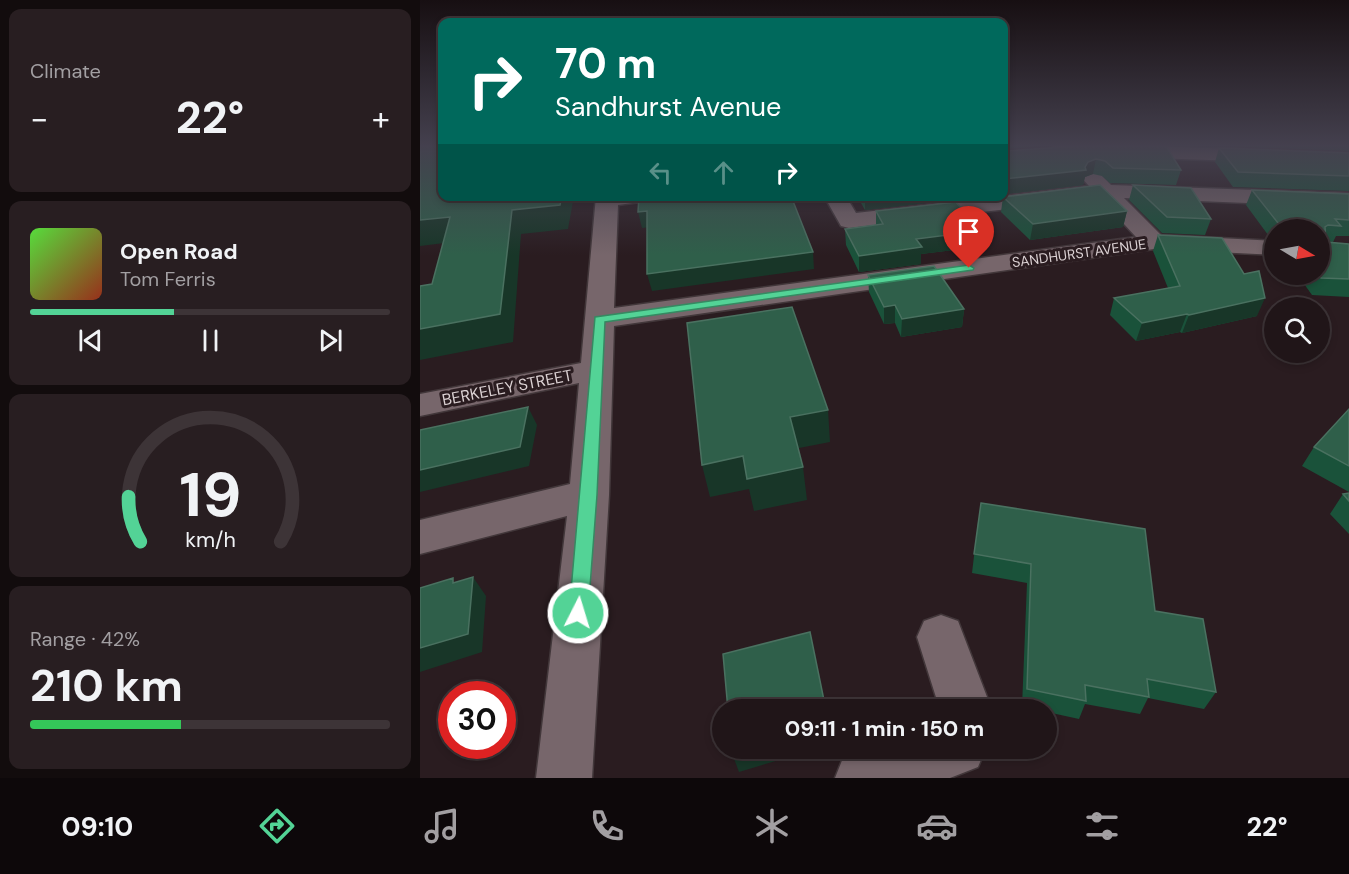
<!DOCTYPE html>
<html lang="en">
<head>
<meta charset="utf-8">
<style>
	body { margin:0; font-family:"DM Sans",sans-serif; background:#281e21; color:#f1f3f6; height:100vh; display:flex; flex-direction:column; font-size:22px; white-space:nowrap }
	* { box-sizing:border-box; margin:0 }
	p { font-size:20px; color:#a29fa2 }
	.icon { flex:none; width:33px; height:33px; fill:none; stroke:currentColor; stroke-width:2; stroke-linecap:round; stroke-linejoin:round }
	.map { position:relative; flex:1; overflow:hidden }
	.sheet { display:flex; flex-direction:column; gap:9px; padding:9px; background:#120c0d; width:420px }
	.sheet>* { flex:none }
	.guide { position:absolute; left:18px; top:18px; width:570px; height:183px; border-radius:12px; box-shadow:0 3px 9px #0003,0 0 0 2px #3d3437; background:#00695c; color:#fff; overflow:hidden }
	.needle { width:39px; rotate:100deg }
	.tools { position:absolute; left:844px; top:219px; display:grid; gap:12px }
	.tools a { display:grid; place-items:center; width:66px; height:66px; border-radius:50%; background:#201518; box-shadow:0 3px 9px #0003,0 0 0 2px #3d3437; font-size:30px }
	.speed { position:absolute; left:18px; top:681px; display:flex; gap:12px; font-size:30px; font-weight:700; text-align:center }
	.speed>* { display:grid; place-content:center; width:78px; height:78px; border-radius:50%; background:#201518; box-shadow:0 3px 9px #0003,0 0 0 2px #3d3437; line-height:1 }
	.speed .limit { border:9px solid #d22; background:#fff; color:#111 }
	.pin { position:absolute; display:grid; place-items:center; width:51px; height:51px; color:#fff; margin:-62px -26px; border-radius:50% 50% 50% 0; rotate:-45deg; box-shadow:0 0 6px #0007 }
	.pin .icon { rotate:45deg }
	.me { position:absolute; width:66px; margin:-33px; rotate:5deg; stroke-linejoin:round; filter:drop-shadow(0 0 4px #0008) }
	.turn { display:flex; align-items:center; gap:21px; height:126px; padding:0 18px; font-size:27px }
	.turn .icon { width:78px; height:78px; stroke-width:2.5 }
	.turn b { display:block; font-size:42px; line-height:51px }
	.lanes { display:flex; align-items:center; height:57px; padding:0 18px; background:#0003; justify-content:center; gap:30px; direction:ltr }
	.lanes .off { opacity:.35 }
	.big { font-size:45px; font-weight:700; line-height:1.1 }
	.sheet .widget { flex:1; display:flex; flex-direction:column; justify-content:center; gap:9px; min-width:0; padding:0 21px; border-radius:12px; background:#281e21 }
	.sheet .dial { align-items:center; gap:0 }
	.dial svg { height:156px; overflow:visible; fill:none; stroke:#3d3437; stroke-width:7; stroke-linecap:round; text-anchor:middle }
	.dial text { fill:#f1f3f6; stroke:none }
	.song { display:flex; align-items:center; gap:18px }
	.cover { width:72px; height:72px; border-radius:9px; background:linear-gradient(135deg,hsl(110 70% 55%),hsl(10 70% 35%)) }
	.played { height:6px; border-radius:3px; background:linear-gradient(90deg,#53d396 40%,#3d3437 40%) }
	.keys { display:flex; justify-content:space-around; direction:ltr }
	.heat { display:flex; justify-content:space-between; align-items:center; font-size:33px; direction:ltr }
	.charge { height:9px; border-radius:4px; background:linear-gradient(90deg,#34c759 42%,#3d3437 0) }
	.trip { position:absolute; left:292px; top:699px; width:345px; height:60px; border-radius:30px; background:#201518; box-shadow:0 3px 9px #0003,0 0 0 2px #3d3437; font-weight:700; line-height:60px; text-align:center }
	.tab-bar { display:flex; height:96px; justify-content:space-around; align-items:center; background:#0d080a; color:#a29fa2 }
	.tab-bar .icon { width:42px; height:42px }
	.tab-bar .selected { color:#53d396 }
	.tab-bar b { font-size:27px; color:#f1f3f6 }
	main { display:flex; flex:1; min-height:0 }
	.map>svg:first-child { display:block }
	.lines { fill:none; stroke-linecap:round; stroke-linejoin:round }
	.minor-casing { stroke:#42373a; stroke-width:3 }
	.minor { fill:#77666b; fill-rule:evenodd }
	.wall { fill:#1a523a }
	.shaded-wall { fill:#183628 }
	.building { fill:#2f5f4a; stroke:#4a7160; stroke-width:1.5 }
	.route { fill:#53d396; stroke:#368962; stroke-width:1.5 }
	.labels { text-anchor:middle; stroke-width:6; stroke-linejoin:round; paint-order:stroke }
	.far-street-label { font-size:14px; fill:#dbd1d3; stroke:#2a1c20 }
	.street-label { font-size:16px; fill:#dbd1d3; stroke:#2a1c20 }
</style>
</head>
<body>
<main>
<section class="sheet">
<div class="widget"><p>Climate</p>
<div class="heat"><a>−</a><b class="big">22°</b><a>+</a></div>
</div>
<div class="widget">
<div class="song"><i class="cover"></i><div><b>Open Road</b><p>Tom Ferris</p></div></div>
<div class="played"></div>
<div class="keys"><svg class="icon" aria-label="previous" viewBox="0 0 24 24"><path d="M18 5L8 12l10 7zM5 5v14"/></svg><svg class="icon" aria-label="pause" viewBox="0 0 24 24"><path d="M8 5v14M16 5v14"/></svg><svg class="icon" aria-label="next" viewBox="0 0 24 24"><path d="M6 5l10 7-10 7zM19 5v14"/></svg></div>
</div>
<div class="widget dial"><svg viewBox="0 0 100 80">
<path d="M14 69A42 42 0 1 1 86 69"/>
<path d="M14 69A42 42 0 0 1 8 46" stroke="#53d396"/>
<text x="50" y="56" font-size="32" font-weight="700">19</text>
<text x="50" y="72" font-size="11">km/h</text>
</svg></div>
<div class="widget"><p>Range · 42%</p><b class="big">210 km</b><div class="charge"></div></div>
</section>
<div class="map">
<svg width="929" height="778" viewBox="0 0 929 778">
	<rect width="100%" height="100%" fill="#2a1c20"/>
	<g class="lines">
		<defs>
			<path id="minor" d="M633 146H653L691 185 929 193V207L704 198 741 235 855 241V255L734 249 194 326 189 495 172 778H116L147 516 0 554V520L150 484 159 383 0 416V394L161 363 176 196H229L227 201 198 205 194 308 716 237 680 198 429 228 421 226 404 196H426L436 213 669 186Z
				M731 146 929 153V165L705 157 698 155 696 151 701 146Z
				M521 615 538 621 572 710H520L497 637 504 621Z
				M448 748H566L558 767 530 778H415L423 758Z"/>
		</defs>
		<use href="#minor" class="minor-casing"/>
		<use href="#minor" class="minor"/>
	</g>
	<path class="wall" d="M584 146H621L584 149 586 151 658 146 761 170 756 185 690 183 682 176 673 174 665 177 663 185 584 194Z
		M805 146H929V151Z
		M799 148 929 153V191L813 187 795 162Z
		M713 185 791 219 785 235 742 233 709 200Z
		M832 190 929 194V236H916L913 242 906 241V242L929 244V297L892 295 877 274H900V230H855V239H851L826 205Z
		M437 196H522V201L445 210Z
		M583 197 707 211 703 227 610 240 581 212Z
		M456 211 558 247 501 254V264L439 272 426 245 425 229 456 225Z
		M738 235 837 316 762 333 760 332 716 341 690 315 694 298 748 288 733 251Z
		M448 275 544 309 542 327 481 337 475 323 464 324 449 292Z
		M929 409V492L882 466 894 447Z
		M929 493V534L910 514 923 494Z
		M558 522 735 611 796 692 784 709 728 698 720 714 665 704 659 719 627 712V710H614L602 707 607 583 552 573Z"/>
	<path class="shaded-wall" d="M676 159 673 174 665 177 663 185 584 194V179L665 167 668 162Z
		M142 196H154L148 229 101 234 93 342 0 360V329L92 210Z
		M445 196H522V201L445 210Z
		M227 211 231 227 222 228 218 212Z
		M707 211 703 227 610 240 613 224Z
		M30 217 41 241 0 246V220Z
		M560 231 558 247 501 254V264L439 272V256L496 239Z
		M393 252 394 269 232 291 227 274Z
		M845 298 837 316 762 333 769 315Z
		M475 305V323L464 324V307Z
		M544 309 542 327 481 337 482 319Z
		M767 314 760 332 716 341 722 323Z
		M108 407 117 425 109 466 0 492V470Z
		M408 410 410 442 374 449 370 417Z
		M323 456 383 467 387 500 334 511 329 489 290 497 282 465Z
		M53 577 66 596 62 652 0 672V648Z
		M339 748H399L319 772 313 756Z"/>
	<path class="building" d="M0 146H22V196H142L140 205 92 210 80 314 0 329V286L12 284 30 217 0 220Z
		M658 146H746L761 170 693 168 685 161 676 159 668 162 665 167 666 170 584 179V149L586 151Z
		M799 148 929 153V176L818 172Z
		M680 185 707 211 613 224 583 197Z
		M713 185 771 188 791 219 747 217Z
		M832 190 929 194V220L915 219 921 226 908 225 905 227 906 242 929 244V279L901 278 898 274H900V230H864L863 223H858Z
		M219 196H371L393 252 227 274V211L218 212Z
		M536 202 560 231 496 239 502 247 439 256 425 229 463 224 456 211Z
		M738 235 802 238 824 274 839 271 845 298 769 315 767 314 722 323 694 298 760 286Z
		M514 266 544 309 482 319 475 305 464 307 448 275Z
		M372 307 408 410 370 417 383 467 327 479 323 456 282 465 267 323Z
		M108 407 100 447 0 470V430Z
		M929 409V466L894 447Z
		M929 493V501L923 494Z
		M561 503 725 529 735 611 783 619 796 692 727 679 729 697 665 685 666 701 607 689 611 564 554 554Z
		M53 577 48 634 0 648V588L33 578V583Z
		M390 632 406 710H308L303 654Z
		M312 748H339L313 756Z"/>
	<linearGradient id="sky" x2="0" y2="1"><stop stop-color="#170f12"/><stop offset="0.57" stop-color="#44404e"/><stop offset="1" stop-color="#44404e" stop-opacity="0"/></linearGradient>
	<rect width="929" height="255" fill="url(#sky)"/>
	<path class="route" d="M549 265 554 268 553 270 185 322 177 495 168 613 165 619 158 621 151 619 149 613 175 317Z"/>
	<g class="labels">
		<g class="far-street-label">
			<text transform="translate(659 253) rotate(-8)" y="5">SANDHURST AVENUE</text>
		</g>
		<g class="street-label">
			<text transform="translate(87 387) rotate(-11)" y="6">BERKELEY STREET</text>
		</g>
	</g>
</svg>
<div class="tools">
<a><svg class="needle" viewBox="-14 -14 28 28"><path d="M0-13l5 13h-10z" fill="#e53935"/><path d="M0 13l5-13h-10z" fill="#a29fa2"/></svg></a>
<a><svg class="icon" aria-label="search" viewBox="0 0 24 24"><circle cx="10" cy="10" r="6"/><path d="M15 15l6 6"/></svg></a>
</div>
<div class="speed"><div class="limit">30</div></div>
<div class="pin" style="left:549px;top:268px;background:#d93025"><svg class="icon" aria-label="arrive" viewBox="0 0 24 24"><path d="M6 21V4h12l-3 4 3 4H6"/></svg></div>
<svg class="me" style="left:158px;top:613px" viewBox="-20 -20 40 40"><circle r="17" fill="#53d396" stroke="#fff" stroke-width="3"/><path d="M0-11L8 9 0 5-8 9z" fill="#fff"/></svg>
<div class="trip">09:11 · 1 min · 150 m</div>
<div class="guide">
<div class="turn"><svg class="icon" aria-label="right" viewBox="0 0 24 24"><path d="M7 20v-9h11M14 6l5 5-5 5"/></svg><div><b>70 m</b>Sandhurst Avenue</div></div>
<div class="lanes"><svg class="icon off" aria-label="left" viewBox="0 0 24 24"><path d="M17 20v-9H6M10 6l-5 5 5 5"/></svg><svg class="icon off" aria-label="ahead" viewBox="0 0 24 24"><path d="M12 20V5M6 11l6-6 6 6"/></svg><svg class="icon" aria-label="right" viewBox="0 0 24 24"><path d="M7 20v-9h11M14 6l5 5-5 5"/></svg></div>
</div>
</div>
</main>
<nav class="tab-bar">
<b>09:10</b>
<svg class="icon selected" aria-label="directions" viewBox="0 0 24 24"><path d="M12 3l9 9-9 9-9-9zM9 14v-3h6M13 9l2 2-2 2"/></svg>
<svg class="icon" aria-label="music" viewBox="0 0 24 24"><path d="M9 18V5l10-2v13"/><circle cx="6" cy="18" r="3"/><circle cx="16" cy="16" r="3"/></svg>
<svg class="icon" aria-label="phone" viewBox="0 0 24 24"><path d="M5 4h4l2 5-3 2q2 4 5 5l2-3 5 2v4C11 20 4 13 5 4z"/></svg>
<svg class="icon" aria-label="climate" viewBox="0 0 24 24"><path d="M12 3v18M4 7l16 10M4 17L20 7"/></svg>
<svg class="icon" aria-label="car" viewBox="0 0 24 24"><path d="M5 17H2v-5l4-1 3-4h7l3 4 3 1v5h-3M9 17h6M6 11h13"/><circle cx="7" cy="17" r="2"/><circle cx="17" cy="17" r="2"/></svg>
<svg class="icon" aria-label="filters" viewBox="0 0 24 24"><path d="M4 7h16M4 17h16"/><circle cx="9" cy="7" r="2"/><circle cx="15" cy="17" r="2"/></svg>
<b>22°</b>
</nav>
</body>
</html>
